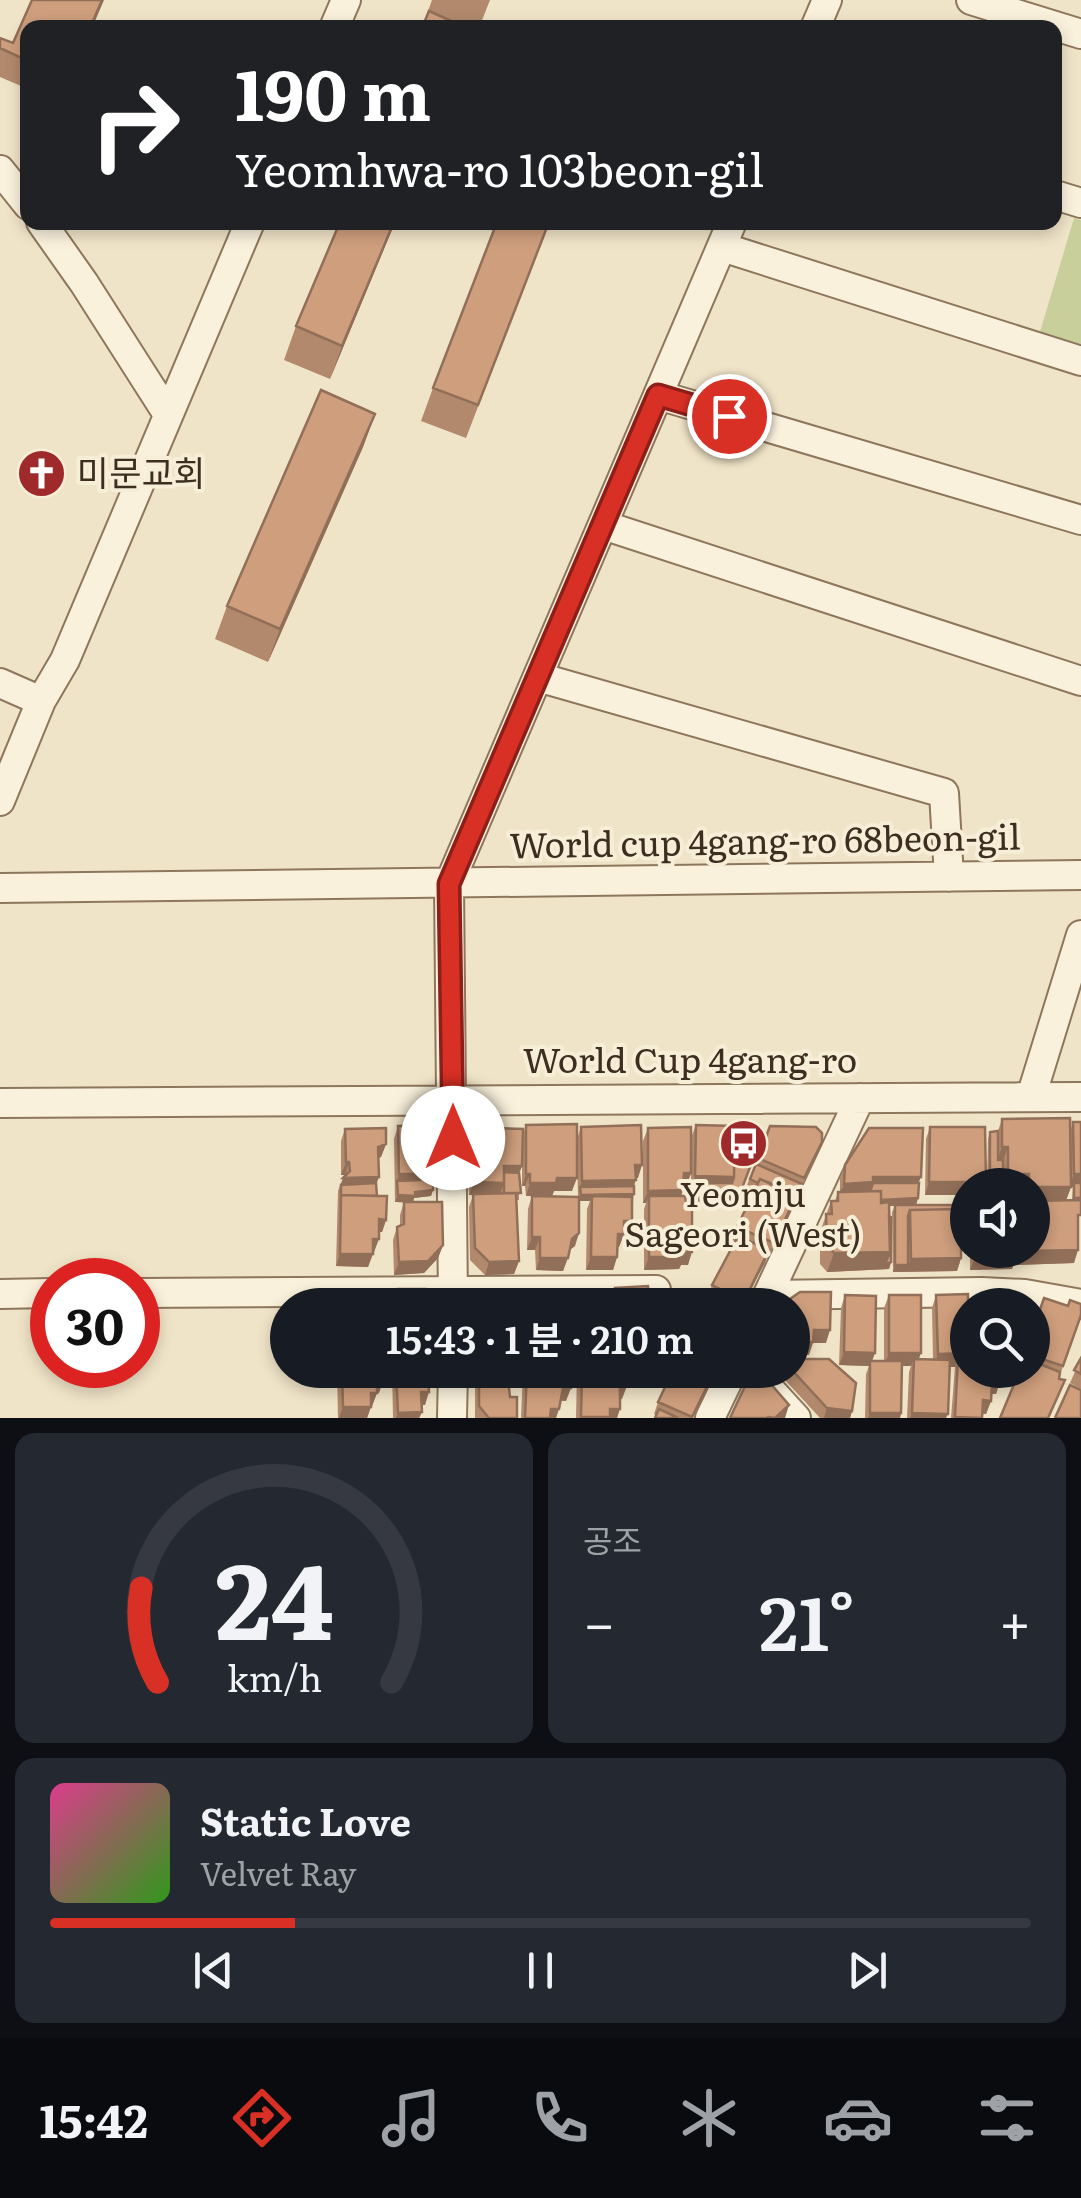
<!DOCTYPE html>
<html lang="ko">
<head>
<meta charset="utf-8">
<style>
	body { margin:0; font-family:Literata,"Noto Sans KR",serif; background:#242831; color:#f1f3f6; height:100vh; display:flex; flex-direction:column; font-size:38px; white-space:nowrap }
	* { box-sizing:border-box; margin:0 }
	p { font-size:32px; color:#9ea1a6 }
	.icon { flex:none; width:55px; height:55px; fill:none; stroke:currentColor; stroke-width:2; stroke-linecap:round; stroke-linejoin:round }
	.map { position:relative; height:1418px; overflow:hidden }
	.sheet { display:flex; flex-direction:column; gap:15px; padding:15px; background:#0d0f14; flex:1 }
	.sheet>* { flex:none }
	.top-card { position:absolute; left:20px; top:20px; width:1042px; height:210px; border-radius:20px; box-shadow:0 5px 15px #0003; background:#202124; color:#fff; overflow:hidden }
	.buttons { position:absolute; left:950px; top:1168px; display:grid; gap:20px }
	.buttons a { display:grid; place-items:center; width:100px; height:100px; border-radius:50%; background:#171b24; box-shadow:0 5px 15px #0003; font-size:50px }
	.speed { position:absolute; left:30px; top:1258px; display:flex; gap:20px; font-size:50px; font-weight:700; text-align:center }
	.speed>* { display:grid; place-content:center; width:130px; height:130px; border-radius:50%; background:#171b24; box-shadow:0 5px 15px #0003; line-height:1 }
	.speed .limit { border:15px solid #d22; background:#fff; color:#111 }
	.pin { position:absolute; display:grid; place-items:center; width:85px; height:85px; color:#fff; margin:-42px; border:5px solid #fff; border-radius:50%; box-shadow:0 2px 10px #0007 }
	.me { position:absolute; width:110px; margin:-55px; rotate:0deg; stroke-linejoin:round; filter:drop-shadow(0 0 8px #0008) }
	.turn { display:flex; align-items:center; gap:35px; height:210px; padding:0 50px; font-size:45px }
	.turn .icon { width:130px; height:130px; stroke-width:2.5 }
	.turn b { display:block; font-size:70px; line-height:85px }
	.big { font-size:75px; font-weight:600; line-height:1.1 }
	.sheet .card { flex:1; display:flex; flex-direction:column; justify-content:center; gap:15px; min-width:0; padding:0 35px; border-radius:20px; background:#242831 }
	.sheet .dial { align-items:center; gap:0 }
	.dial svg { height:260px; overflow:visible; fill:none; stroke:#363941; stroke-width:7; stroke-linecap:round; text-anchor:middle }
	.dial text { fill:#f1f3f6; stroke:none }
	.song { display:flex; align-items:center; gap:30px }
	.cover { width:120px; height:120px; border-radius:15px; background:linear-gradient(135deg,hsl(330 70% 55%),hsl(110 70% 35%)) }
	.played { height:10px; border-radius:5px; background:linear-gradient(90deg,#d93025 25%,#363941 25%) }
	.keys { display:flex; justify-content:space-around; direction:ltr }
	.heat { display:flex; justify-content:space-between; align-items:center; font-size:55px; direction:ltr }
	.sheet .tiles { flex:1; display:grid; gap:15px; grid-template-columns:1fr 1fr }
	.card:last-child { grid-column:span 2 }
	.trip { position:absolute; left:270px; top:1288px; width:540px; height:100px; border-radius:50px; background:#171b24; box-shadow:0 5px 15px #0003; font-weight:600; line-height:100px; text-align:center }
	.dock { display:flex; height:160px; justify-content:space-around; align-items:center; background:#090b0e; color:#9ea1a6 }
	.dock .icon { width:70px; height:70px }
	.dock .on { color:#d93025 }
	.dock b { font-size:45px; color:#f1f3f6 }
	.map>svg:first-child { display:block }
	.green { fill:#c9cf9b }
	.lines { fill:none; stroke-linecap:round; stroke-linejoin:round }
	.minor-casing { stroke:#8d765c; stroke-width:32 }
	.minor { stroke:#faf1dc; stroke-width:28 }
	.wall { fill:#b2896c; fill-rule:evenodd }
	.shaded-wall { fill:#916f58 }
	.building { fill:#cf9f7d; stroke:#916f58; stroke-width:2.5 }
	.route-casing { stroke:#8d1f18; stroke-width:25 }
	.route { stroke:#d93025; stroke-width:18 }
	.labels { text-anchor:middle; stroke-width:8; stroke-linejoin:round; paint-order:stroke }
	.poi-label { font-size:35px; fill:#3d2e20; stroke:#f7eed8; text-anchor:start }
	.street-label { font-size:35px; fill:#3d2e20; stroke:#f7eed8 }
</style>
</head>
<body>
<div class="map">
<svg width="1081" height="1418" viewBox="0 0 1081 1418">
	<rect width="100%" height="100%" fill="#f0e4c8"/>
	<path class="green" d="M1074 218 1081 220V355L1037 342Z"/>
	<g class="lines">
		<defs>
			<path id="minor" d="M971 0 1081 34
				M334 28 346 0
				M815 28 827 0
				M0 170 28 205
				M1055 195 1081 203
				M41 222 84 283 167 413
				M722 247 1081 361
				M658 395 1081 520
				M603 525 1081 681
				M538 677 944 793 949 877
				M0 683 41 701
				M0 801 41 701 65 660 250 222
				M0 888 1081 875
				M1031 1097 1081 935
				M0 1103 1081 1097
				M138 1293 656 1290
				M0 1294 52 1293
				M768 1295 982 1292 1025 1294 1081 1304
				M453 1305 449 884 732 222
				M763 1305 860 1098
				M752 1370 796 1418
				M452 1418 453 1370
				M710 1418 733 1370"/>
		</defs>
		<use href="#minor" class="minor-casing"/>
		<use href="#minor" class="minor"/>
	</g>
	<path class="wall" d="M432 0H490L479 28H422Z
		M28 28V89L0 77V38L13 43Z
		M395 222 330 379 284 360 296 326Z
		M549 222 466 438 421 421 433 388Z
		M375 414 363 447 268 662 215 639 227 606Z
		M1002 1119 1070 1132 1073 1122 1078 1227 1074 1263 1015 1265V1261L1012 1269 970 1270V1250H1032V1185H987L988 1139 990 1132 998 1131ZM1071 1187H1073L1072 1200H1066Z
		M526 1125 577 1139 581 1127 638 1178H636L634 1186 632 1221 627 1234H624L619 1247H618L617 1257 613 1270H586L587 1209 590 1201H579L575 1246 569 1250 563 1271 536 1270 535 1250H527L528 1209 532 1196 578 1197 577 1149 572 1191H554L552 1196H526L525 1186H522V1166L519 1173V1200H517L519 1261 514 1274 485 1275 470 1260 469 1207 473 1195H469L467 1140 472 1127 523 1135Z
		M696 1125 737 1202 703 1200 702 1204H692L688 1265H681L679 1269 644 1270V1209L646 1203H643V1141L648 1128 691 1138ZM691 1174V1201H686L681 1196 683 1186H686Z
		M398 1126 436 1180H433V1190L431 1196 414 1198 413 1202 443 1245 438 1258 424 1273 394 1275 393 1240 397 1227 400 1226V1215L404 1202H395L394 1139Z
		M770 1126 817 1154 769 1256 768 1255 744 1305H704L712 1285 735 1241 732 1240 737 1227 755 1189 747 1185Z
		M930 1127 968 1185V1222H963V1211L964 1206H962V1195H925L926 1139Z
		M345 1129 386 1144 381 1157 378 1158 376 1183 377 1196 386 1220 382 1232H379L374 1252H373L368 1267 336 1266 338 1191 345 1176V1175H341V1141Z
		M845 1165 918 1183V1198L916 1205 961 1224 967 1238 965 1244 961 1245V1258L957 1271 893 1272 892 1212 895 1206H889L891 1262 889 1269 827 1272 820 1264V1232L831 1201H835L838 1192H840V1178Z
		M615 1288 649 1302 656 1305H611V1300Z
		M398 1289 444 1304 393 1305Z
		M845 1295 875 1353 872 1361H884V1308L889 1295 921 1353 918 1359H933L932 1308 936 1295 968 1370 1000 1381 996 1394H992L991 1401 986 1414H983L982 1418H951L955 1367H950L946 1418H907L909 1372 911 1366H902L901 1413 900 1418H865L866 1374 869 1366 839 1365 841 1308Z
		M1044 1298 1081 1315 1060 1375V1393L1049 1418H1000L1032 1370V1330Z
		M1081 1358V1389L1070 1383Z
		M337 1370H383V1380L379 1393H377L372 1406H371L367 1418H338Z
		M392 1370H441L436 1385H429L425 1405H421L422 1412 419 1418H393Z
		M477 1370H507L510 1397 517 1418H475V1375Z
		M523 1370H571L566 1401H560L556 1418H521Z
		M577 1370H627L617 1418H576Z
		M715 1370 693 1418H655L656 1415 654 1414 658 1402Z
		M787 1370H792L852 1411 850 1418H820L784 1379Z"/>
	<path class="shaded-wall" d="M102 0H104L92 28H90Z
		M394 222H395L330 379 342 346Z
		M375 414 363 447 268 662 280 629Z
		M762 1136 737 1202 703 1200 702 1204H691L694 1198 704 1193 739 1196Z
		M386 1144 381 1157 373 1160 378 1147Z
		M1002 1147H1008L1001 1166H995Z
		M346 1162H349L345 1175H341Z
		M635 1165H642L638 1178H631Z
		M504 1166H522L517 1179 502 1172Z
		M441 1167 436 1180 397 1181 399 1174 422 1168Z
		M684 1173H691L686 1186H679Z
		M526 1174H530L525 1186H522Z
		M1008 1174H1029L1025 1185H1004Z
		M1074 1174H1081V1186L1074 1183 1073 1187H1069Z
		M695 1176 734 1177 730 1190 693 1183Z
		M379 1177 374 1190 341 1185 338 1191 343 1178Z
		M873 1177H921L916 1189 840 1197 844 1184Z
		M557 1178H577L572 1191H554L552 1196H526L530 1183Z
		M636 1180 631 1192 580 1187 582 1181Z
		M474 1182 504 1183 499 1196 469 1195Z
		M929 1182H986L984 1185H968V1195L964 1189 962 1195H925Z
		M1032 1187H1071L1064 1206H1032Z
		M433 1190 431 1196 414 1198 413 1203 395 1202 398 1195Z
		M683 1190 679 1203 649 1196 646 1203H643L648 1191Z
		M634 1194 631 1200 592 1196 590 1201H578L581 1195Z
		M918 1198 916 1205 840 1208 842 1202Z
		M379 1219 386 1220 382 1232H374Z
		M624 1221H632L627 1234H620Z
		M579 1233 575 1246 567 1252 572 1239Z
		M618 1234H624L619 1247H613Z
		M532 1237H540L535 1250H527Z
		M373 1239H379L374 1252 368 1251Z
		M443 1245 438 1258 424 1273 394 1275 399 1262Z
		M769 1250 765 1263 742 1305Z
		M1078 1250 1074 1263 1015 1265 1017 1259 1025 1258 1028 1251Z
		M684 1252H692L688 1265H681L679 1269 644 1270 649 1257Z
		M890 1252 891 1262 889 1269 827 1272 834 1253Z
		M340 1254H373L368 1267 336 1266Z
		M1017 1256 1012 1269 970 1270 975 1257Z
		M591 1257H617L613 1270H586Z
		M540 1258H568L563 1271 536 1270Z
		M961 1258 957 1271 893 1272 895 1265H908L911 1259Z
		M519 1261 514 1274 485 1275 489 1262Z
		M814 1330H830L826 1343H813L809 1355H792V1342Z
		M844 1352 875 1353 870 1366V1361L869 1366 839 1365Z
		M889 1353H921L916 1366 914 1359 911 1366H884Z
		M968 1353V1358H958L955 1367H933L938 1354Z
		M441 1372 436 1385 424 1386 428 1373Z
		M377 1380H383L379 1393H377L372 1406H366Z
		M992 1381H1000L996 1394H988Z
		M620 1386H627L622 1399H616Z
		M563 1388H571L566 1401 558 1400Z
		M421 1392H429L425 1405H416Z
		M983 1400 991 1401 986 1414 979 1413Z
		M789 1405 785 1418H775Z
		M343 1407H371L367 1418H339Z
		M827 1408 852 1411 850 1418H824Z
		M551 1409H559L556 1418H547Z
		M610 1409H620L617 1418H580Z
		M422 1412 419 1418H396L398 1413Z
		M870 1413H901L900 1418H868Z
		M912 1413 948 1414 946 1418H910Z"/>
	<path class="building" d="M32 0H102L90 28H28V61L0 48V38L13 43Z
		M429 11 467 28H422Z
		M340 222H394L342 346 296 326Z
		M497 222H549L478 405 433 388Z
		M321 390 375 414 280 629 227 606Z
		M1070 1118 1071 1187H1032V1185H1029V1174H1008V1147H1002V1119Z
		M1073 1122H1081V1174H1074Z
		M577 1124V1178H557L556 1183H530V1174H526V1125Z
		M440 1125 441 1167 422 1168 423 1174H399L398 1126Z
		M641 1125 642 1165H635L636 1180 582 1181 581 1127Z
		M696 1125 735 1126 734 1177 695 1176Z
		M770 1126 816 1127 822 1133V1142L804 1178 758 1158Z
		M472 1127 523 1129 522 1166H504V1183L474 1182Z
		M691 1127V1173H684L683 1190 648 1191V1128Z
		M930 1127H985L986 1182H929Z
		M386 1128V1144L378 1147 379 1177 343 1178 350 1171 349 1162H346L345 1129Z
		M869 1128H923L921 1177H873V1182L844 1184 845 1165Z
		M998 1131V1160H1003V1185H990V1132Z
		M735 1133 762 1136 739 1196 704 1193V1197L694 1198 693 1183H732L734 1177Z
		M756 1164 802 1184 798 1194 760 1179 758 1183 750 1179Z
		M504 1172 519 1173 521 1193H504Z
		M420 1174H433V1190L415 1192V1196L398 1195 397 1181 420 1180 423 1174Z
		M760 1179 796 1196 774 1243 737 1227Z
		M376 1183 377 1196 341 1195V1199V1185Z
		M873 1183H919L918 1198 881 1200V1191L842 1192V1190L871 1189Z
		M1074 1183H1081V1198H1074Z
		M634 1186V1194L581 1195 580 1187Z
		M964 1189H968V1200H965Z
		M881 1191V1203L889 1202 890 1252 834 1253 827 1245 826 1214H832L831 1201H838V1192Z
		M516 1193 519 1261 489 1262 475 1248 473 1194Z
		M341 1195 387 1196 386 1220 379 1219V1239H373V1254H340Z
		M532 1196 579 1197V1233L572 1239 568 1258H540V1237H532Z
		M592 1196 632 1197V1221H624V1234H618L617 1257H591Z
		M649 1196H685L686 1201H692V1252H684V1257H649Z
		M1081 1200V1215H1078V1250L1028 1251 1032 1250V1201Z
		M404 1202H442L443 1245 428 1261 399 1262 397 1227 404 1224Z
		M895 1205H959V1209L910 1210 908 1216V1265H895Z
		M961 1209V1258L911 1259 910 1210Z
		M889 1216 891 1217V1262L885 1264 890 1252Z
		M962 1223H968L967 1238H961Z
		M738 1236 769 1250 744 1301 712 1285Z
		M975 1250H1017V1256L975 1257Z
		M1017 1250H1025V1258L1017 1259Z
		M648 1286 649 1302 656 1301V1305H616L615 1288Z
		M398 1289H426L444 1305H398Z
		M341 1290H372V1302L378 1301V1305H341Z
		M711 1291 740 1305H704Z
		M520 1292V1305H479L487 1293Z
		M800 1292H831L830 1330H814L813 1342H792V1305H786L787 1301Z
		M530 1294 550 1295V1305H530Z
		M576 1294H601V1305H576Z
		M968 1294V1353L938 1354 936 1295Z
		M845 1295 876 1296 875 1353 844 1352Z
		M889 1295H921V1353H889Z
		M984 1296H1020V1305H984Z
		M1044 1298 1068 1306 1070 1300 1081 1304V1315L1063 1366 1033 1356V1331H1036V1321Z
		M958 1358H968V1370H1001L1000 1381H992L991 1401 983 1400 982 1418 955 1417Z
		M1081 1358V1374L1074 1370Z
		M797 1359H829L856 1383 852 1411 827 1408 792 1370V1363Z
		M914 1359 950 1360 948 1414 912 1413Z
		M870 1361H902L901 1413H870Z
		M1032 1361 1060 1372 1059 1379 1065 1380 1048 1418H1000L1020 1370H1032Z
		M342 1370H383V1380H377V1393H371V1407H343Z
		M396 1370H441V1372L428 1373 429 1392H421L422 1412 398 1413Z
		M479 1370H507L510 1397H517V1418H489L479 1406Z
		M527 1370H571V1388H563L559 1409H551L550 1418H525Z
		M582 1370H627V1386H620V1409H610V1417H581Z
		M673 1370H715L692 1417 658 1402Z
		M770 1383 789 1405 775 1418 768 1417 767 1418H730L746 1384Z
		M1070 1385 1081 1390V1418H1055Z
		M659 1409 678 1418H655Z"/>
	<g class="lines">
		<defs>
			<path id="route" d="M453 1138 449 884 658 395 729 416"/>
		</defs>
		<use href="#route" class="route-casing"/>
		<use href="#route" class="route"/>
	</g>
	<defs>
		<symbol id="church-disc" viewBox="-11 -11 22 22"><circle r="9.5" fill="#9e2a2b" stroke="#f7eed8"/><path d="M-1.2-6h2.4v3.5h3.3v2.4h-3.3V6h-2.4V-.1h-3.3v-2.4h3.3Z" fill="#fff"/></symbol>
		<symbol id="bus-disc" viewBox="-11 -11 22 22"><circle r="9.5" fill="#9e2a2b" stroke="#f7eed8"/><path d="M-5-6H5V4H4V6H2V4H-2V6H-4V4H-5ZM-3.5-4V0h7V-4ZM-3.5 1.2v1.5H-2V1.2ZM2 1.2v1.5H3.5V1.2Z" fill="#fff"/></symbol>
	</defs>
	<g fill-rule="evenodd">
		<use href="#church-disc" x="14" y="446" width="55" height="55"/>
		<use href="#bus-disc" x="716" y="1116" width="55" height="55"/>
	</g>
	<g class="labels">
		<g class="poi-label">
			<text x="77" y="486">미문교회</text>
			<text x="743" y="1207" text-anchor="middle">Yeomju<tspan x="743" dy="40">Sageori (West)</tspan></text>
		</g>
		<g class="street-label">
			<text transform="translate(765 842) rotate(-1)" y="12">World cup 4gang-ro 68beon-gil</text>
			<text x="690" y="1073">World Cup 4gang-ro</text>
		</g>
	</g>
</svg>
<div class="buttons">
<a><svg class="icon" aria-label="sound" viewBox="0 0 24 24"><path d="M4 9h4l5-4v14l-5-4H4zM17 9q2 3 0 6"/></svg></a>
<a><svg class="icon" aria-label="search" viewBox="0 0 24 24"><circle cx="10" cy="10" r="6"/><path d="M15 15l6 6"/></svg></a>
</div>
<div class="speed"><div class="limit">30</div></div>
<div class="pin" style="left:729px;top:416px;background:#d93025"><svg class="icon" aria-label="arrive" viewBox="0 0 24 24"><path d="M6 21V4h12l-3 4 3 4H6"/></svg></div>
<svg class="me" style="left:453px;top:1138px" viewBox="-20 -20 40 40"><circle r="19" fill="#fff"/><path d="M0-13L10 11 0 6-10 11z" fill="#d93025"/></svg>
<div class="trip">15:43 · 1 분 · 210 m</div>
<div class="top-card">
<div class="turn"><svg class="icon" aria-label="right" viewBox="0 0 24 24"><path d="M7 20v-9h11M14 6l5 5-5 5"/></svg><div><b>190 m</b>Yeomhwa-ro 103beon-gil</div></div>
</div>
</div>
<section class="sheet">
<div class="tiles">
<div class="card dial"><svg viewBox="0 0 100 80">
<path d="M14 69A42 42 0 1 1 86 69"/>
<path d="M14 69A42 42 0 0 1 9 40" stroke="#d93025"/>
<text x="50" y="56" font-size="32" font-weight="700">24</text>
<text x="50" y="72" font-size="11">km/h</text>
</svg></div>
<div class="card"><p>공조</p>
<div class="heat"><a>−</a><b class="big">21°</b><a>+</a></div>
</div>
<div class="card">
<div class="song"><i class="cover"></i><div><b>Static Love</b><p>Velvet Ray</p></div></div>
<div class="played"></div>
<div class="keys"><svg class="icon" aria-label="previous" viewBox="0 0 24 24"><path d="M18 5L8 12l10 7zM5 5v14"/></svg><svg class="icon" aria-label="pause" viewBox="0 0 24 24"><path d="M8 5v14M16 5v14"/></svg><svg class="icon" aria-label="next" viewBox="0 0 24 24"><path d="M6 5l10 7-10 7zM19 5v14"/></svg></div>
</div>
</div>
</section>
<nav class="dock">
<b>15:42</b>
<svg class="icon on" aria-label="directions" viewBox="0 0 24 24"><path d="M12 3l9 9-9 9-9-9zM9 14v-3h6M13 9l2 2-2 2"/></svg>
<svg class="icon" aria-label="music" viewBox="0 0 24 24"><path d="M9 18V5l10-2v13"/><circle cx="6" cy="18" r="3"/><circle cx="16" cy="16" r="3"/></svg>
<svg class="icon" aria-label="phone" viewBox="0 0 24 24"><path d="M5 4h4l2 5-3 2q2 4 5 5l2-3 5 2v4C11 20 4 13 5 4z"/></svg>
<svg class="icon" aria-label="climate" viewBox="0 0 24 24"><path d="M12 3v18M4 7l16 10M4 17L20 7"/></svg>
<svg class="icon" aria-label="car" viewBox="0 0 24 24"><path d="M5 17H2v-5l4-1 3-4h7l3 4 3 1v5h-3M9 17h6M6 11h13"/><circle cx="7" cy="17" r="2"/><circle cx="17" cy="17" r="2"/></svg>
<svg class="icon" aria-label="filters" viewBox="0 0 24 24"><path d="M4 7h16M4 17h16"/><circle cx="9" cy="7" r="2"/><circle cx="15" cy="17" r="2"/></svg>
</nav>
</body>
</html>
